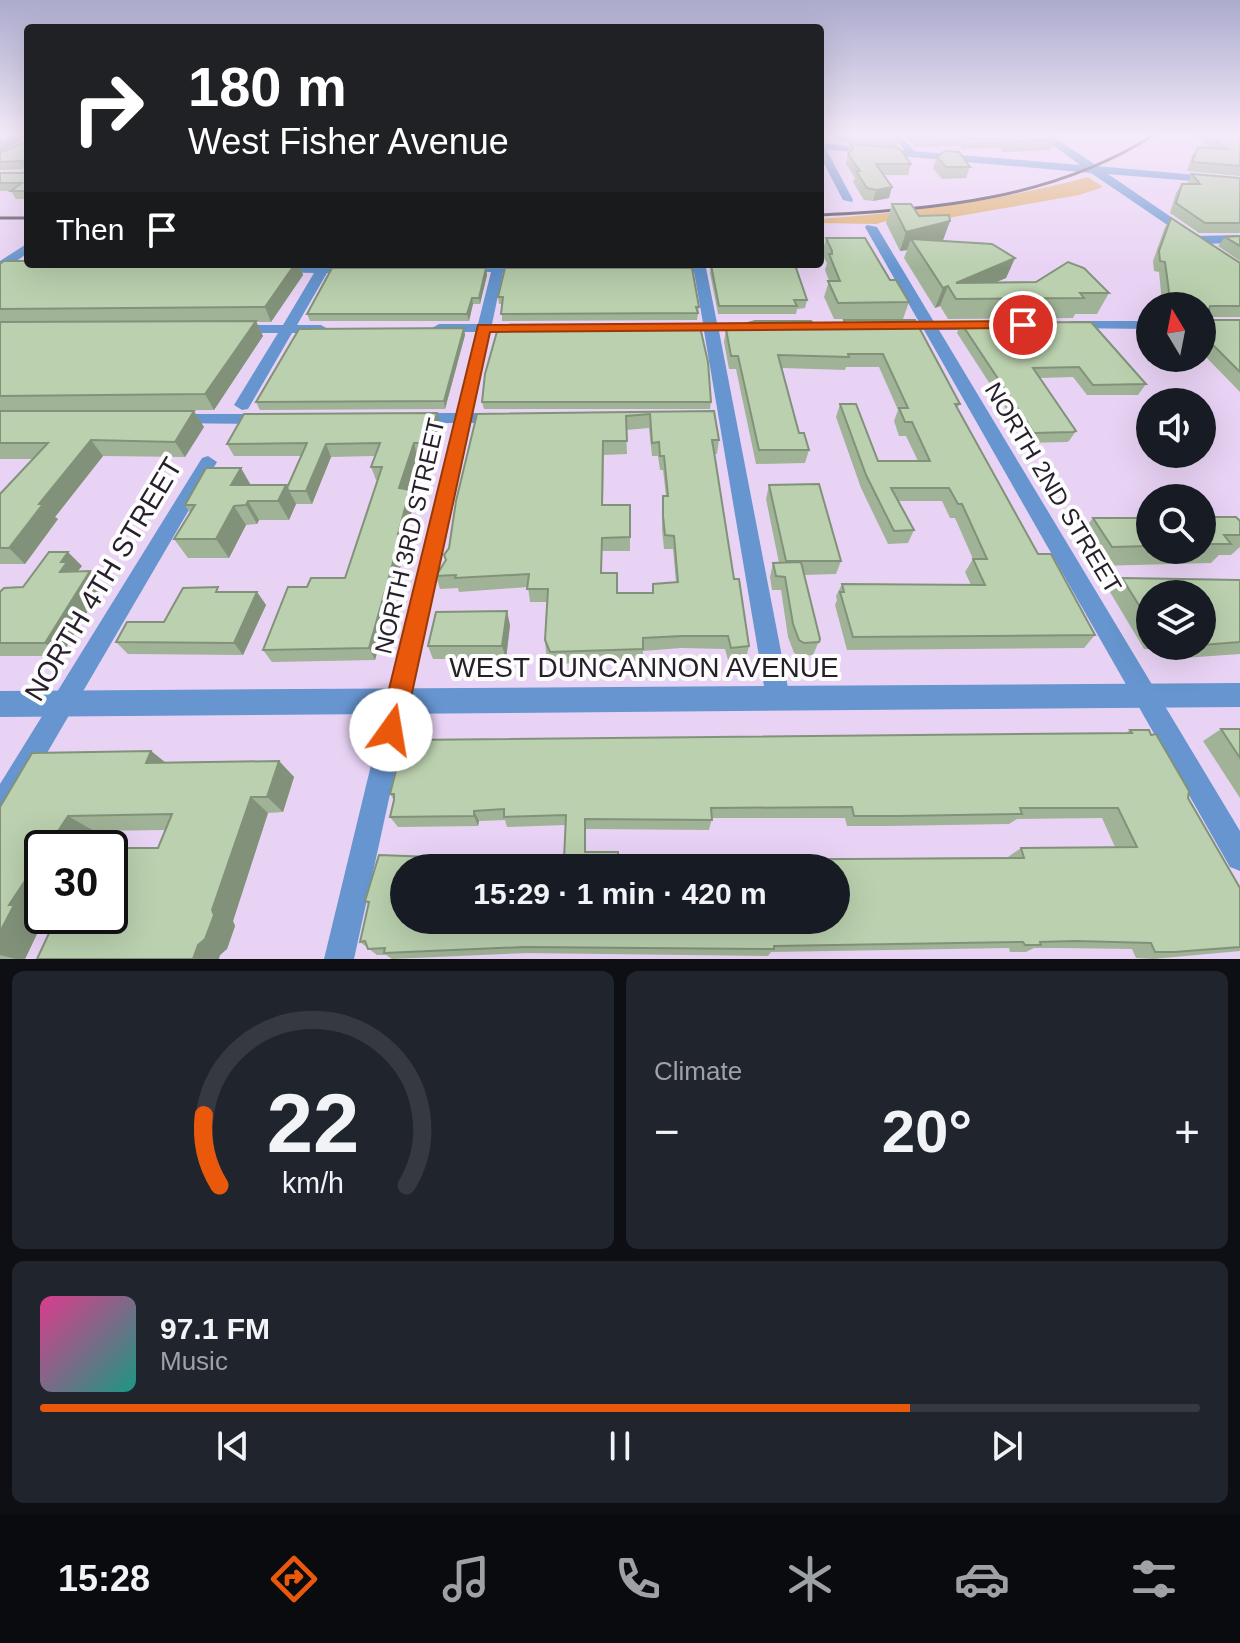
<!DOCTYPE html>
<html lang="en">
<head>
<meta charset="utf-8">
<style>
	body { margin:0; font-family:Helvetica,sans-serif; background:#20242c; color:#f1f3f6; height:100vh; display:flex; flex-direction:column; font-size:30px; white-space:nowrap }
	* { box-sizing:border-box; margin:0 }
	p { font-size:26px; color:#9ea1a6 }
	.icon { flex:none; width:44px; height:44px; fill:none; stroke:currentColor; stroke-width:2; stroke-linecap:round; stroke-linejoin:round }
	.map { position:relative; height:959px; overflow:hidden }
	.sheet { display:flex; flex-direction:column; gap:12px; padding:12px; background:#0d0f14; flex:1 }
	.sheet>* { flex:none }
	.guide { position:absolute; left:24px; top:24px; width:800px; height:244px; border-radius:8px; box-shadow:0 8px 32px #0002; background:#202124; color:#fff; overflow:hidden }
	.needle { width:52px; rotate:350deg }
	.fabs { position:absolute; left:1136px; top:292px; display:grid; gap:16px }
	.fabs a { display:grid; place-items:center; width:80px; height:80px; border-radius:50%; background:#171b24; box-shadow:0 8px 32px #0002; font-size:40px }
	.speed { position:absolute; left:24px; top:830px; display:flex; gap:16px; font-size:40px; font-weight:700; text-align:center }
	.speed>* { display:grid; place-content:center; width:104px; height:104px; border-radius:50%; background:#171b24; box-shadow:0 8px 32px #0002; line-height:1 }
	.speed .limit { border:4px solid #111; border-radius:12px; background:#fff; color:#111 }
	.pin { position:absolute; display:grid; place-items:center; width:68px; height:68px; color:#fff; margin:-34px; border:4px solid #fff; border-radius:50%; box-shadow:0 2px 8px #0007 }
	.me { position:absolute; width:88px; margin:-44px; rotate:13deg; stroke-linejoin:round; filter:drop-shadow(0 0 6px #0008) }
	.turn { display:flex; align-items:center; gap:28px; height:168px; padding:0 32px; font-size:36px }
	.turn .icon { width:104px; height:104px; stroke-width:2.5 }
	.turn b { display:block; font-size:56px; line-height:68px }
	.then { display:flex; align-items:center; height:76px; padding:0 32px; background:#0003; gap:16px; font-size:30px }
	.big { font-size:60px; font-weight:700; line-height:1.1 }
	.sheet .card { flex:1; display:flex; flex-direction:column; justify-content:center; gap:12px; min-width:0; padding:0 28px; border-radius:12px; background:#20242c }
	.sheet .dial { align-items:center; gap:0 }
	.dial svg { height:208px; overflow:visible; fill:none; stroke:#363941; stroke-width:7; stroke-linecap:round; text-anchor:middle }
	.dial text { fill:#f1f3f6; stroke:none }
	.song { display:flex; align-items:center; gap:24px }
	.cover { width:96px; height:96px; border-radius:12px; background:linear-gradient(135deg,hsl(330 70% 55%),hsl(170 70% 35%)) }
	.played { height:8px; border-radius:4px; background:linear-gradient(90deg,#ea580c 75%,#363941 75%) }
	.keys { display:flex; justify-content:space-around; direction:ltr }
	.heat { display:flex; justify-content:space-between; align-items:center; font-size:44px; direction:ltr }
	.sheet .tiles { flex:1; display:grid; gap:12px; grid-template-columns:1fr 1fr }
	.card:last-child { grid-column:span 2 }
	.trip { position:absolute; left:390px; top:854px; width:460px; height:80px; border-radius:40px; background:#171b24; box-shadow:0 8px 32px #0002; font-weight:700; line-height:80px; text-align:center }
	.tabs { display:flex; height:128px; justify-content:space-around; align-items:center; background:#090b0e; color:#9ea1a6 }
	.tabs .icon { width:56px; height:56px }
	.tabs .on { color:#ea580c }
	.tabs b { font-size:36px; color:#f1f3f6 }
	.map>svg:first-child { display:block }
	.green { fill:#dfae6b }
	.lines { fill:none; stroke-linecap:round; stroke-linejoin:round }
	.minor { fill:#6695cf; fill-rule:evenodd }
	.tertiary { fill:#6695cf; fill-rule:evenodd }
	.rail { stroke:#4b4050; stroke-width:3 }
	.wall { fill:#a0b396; fill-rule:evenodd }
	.shaded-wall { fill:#82927a }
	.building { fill:#bad0ae; stroke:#82927a; stroke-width:2; fill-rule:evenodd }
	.route { fill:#ea580c; stroke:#983908; stroke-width:2 }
	.labels { text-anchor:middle; stroke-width:8; stroke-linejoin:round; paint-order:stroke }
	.street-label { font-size:24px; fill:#261e2a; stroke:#fdfdfd }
	.near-street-label { font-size:28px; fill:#261e2a; stroke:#fdfdfd }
</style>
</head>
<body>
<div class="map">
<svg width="1240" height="959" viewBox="0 0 1240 959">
	<rect width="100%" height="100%" fill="#e9d3f5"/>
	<path class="green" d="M1088 177 1103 187 1079 195 942 219H894L876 224 820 223V219C911 212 999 201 1088 177Z"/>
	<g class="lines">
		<path class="minor" d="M892 135H901L917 154 915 156H909Z
			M820 144 825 147 853 200 852 202 843 200 820 156Z
			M867 225 877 227 934 322H985L992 326 985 330H939L1240 831V871L1230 867 924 330H895L888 326 895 322H919L865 227Z
			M1240 235V243L1196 244 1190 240 1196 236Z
			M493 264H700L706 268 717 323H757L764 327 757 331H719L790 698 786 706 778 709 770 706 766 698 704 331H675L668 327 675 323H703L694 272H503L492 324H521L528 328 521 332H490L473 413H501L509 418 501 423H471L354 959H324L454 423H415L407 418 415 413H457L476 332H439L432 328 439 324H478L491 272 327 273 297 325H321L328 329 321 333H292L248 409 242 410 234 405 278 333H235L228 329 235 325H283L314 273 272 272V266L276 265Z
			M1071 321H1150V329L1066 328 1064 325Z
			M865 322 870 323V329L791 331 784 327 791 323Z
			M175 414H265L273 419 265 424 169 423 167 419 169 415Z
			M208 456 217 462 9 818 0 822V784L202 458Z"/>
		<path class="tertiary" d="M1039 135H1051L1097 166 1240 179V185L1108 174 1196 234 1198 237 1191 241 1091 173 820 149V143L1080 165Z
			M28 243V253L0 272V261Z
			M1240 683V707L0 717V691Z"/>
		<path class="rail" d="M820 215C937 209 1053 199 1154 135
			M0 218H28"/>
	</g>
	<path class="wall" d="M0 135H28V199H16L11 191H0V173H23L26 170V169L0 170V153L25 141V138L0 152Z
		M835 135H900V136L897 147 839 142Z
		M904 135H1050L1056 139 1051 150 1003 152 999 148 961 149 962 146 915 147Z
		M1195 135H1240V176L1187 171 1192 156 1198 147 1210 148Z
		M850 144 911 164 908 175H884L889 198 873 201 864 200 853 182 855 178 846 164Z
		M937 157 970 167 966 178 942 179 933 168Z
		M1192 174 1240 178V233H1199L1170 213 1176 193 1182 184H1187Z
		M892 204 919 216 950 221 943 240 1015 258 1006 278 996 282 1109 293 1097 314H1075L1073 318 948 319 940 306 935 308 904 258 907 250 900 251 886 223Z
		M1171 218 1240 263V317H1207L1210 320H1240V392L1202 353V306H1165L1162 303 1159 272 1154 271 1153 261 1165 227Z
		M1240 236V261L1218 246 1225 237Z
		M826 238 890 280 909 302 903 319H834L824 297 829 281 825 270 827 263 822 254Z
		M0 264H299L303 275 271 322H256L263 336 214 410 94 411 204 427 185 457 103 456 55 517 58 519 25 564H0V494L33 459H0Z
		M711 265 807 300 805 308 797 309 796 314H718L710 273Z
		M486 268 487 275 480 304H473L469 321H310L307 314Z
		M498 297 699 307 697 320 502 321V304H499Z
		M844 320 960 404 957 408 1038 554 1095 635 1084 648 847 650 835 605 837 600 836 596 842 584 971 585 965 572 973 559 955 518H950L942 501H898L914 530 908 543 888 544 861 488 836 417 840 404 878 461H918L906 436H899L894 421 898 410 879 367H846L845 370 782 368 799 433 809 450 805 463 756 464 736 369H729L724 342 726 329 842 327Z
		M961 323 1146 384 1138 395H1087L1073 377 1040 378 1076 431 1069 441 1067 442 1028 443 957 333Z
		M464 328 465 335 445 409 260 410 256 402Z
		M482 402H711L710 409H484Z
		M714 411 719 440 717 454H714L734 579 749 646 746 658 728 660 725 649 681 648 643 651V661L552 664 546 653 545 640 547 602H530L528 587 459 592 458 588 440 589 436 576 446 561 444 555 449 548 477 414ZM649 428 652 456H658L660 470H663L666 496H663L662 510V530L664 549H673L676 583 653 584 652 593H617L602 573V551H630V537L603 505 604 455 627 454 626 430Z
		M441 426 433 456H417L407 490 414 503 404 540 406 546 375 660 272 662 263 650 307 587 345 578 378 480H376L371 467 375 456 331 457 312 504H296L289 520H259L257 524 246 525 229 558H188L174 539 190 513 185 505 251 485 287 488 301 456H234L227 444Z
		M769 485 841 561 836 574 804 575 820 639 813 655 799 656 794 653 788 637 781 590H772L770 577 773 563H779L766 499Z
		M1202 517 1240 521V547L1231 555H1219L1211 563 1095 566 1077 538 1093 518H1150V550H1202Z
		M82 566 77 572 90 571 103 585 61 656H0V592L23 587Z
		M1122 578 1240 580V654L1183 658 1157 655 1153 649H1144L1110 592ZM1150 594H1202V646H1150Z
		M222 592H257L266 605 243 655 128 654 116 642 164 622Z
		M510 625 506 659H433L428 646Z
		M1221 729H1240V798L1203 741Z
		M1130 730 1188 798 1240 888V951L1153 959 1136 958 1132 949 1060 948H1034L1026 952H1010L1009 948 771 952 768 956 527 953 392 959 386 955H377L360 942 368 904 365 901 459 858 461 862 564 860 566 825 507 827 505 820 479 821 478 826 398 827 390 817 394 800 390 794 1126 733ZM712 818H845L847 826H888L1009 824 1017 819 1102 818 1115 847 1021 848 1008 857 661 860 618 859 586 852V829L709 830Z
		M151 751 165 762 279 761 294 777 283 812 268 813 233 921 235 926 227 949 220 955 158 848 166 830 94 831 42 916 45 917 25 959H0V807Z"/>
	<path class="shaded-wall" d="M12 135H28V136L0 152V142Z
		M892 187 889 198 873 201 876 190Z
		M950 221 943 240 911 239 907 250 900 251 906 232Z
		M1015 258 1006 278 956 299V283Z
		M295 264H299L303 275 271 322 265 307Z
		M486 268 487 275 480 304 479 298Z
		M948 286 940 306 935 308 943 288Z
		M472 298 473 304 469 321 467 314Z
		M256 321 263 336 214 410 205 394Z
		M464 328 465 335 445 409 444 401Z
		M194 411 204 427 185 457 175 442Z
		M437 413 441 426 433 456 429 443Z
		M91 440 103 456 55 517 58 519 25 564 9 548 39 504Z
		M414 443 417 456 404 501 399 488Z
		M326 444 331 457 312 504 306 491Z
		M241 468 252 487 231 485Z
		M286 485 296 504 289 520 278 501Z
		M410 490 414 503 404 540 406 546 375 660 369 648 398 534Z
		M248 501 259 520 257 524 246 505Z
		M234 506 246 525 229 558 216 539Z
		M68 552 82 566 77 572H60L61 562Z
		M90 571 103 585 61 656 45 643Z
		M257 592 266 605 243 655 234 643Z
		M507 611 510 625 506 659 502 646Z
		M151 751 172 768 146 763Z
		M279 761 294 777 283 812 267 797Z
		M251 797 268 813 233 921 235 926 227 949 220 955 219 959H193L212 910Z
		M474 811 479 821 478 826 474 816Z
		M68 816 94 831 84 848H47Z
		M42 855V916L45 917 25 959H16L0 955V932L9 905Z"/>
	<path class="building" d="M0 135H12L0 142Z
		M25 135H28V191H11L22 183H0V173H23L26 170 23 161 0 162V153L25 141Z
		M917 135H1050L1056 139 1007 142 1003 138 965 139 970 136 918 137Z
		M1210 135H1240V166L1192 162 1198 147 1227 149Z
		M850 144 899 148 911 164H876L892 187 876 190 867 188 856 171H860L848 154 853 148Z
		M945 151 959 152 970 167H946L937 157Z
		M1192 174 1240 178V223H1205L1176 203 1182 184H1200Z
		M892 204H911L919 216 949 215 950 221 906 232Z
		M1171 218 1240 263V306H1210L1207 317 1210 320H1240V372L1202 334V328H1210L1202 320V306H1188L1180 297H1173L1169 292 1165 262 1160 261 1159 251Z
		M1240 236V246L1225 237Z
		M826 238H865L890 280H896L909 302 838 303 828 281H840L829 254H832V251Z
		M911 239 992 244 1015 258 956 283 1036 282 1068 262 1084 268 1109 293H1080L1084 298 956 299 948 286 943 288Z
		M4 261H28V264H295L265 307 0 309V264Z
		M713 264 795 265 807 300H794L797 306H719L711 265Z
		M332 268H486L479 298H472L467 314H307Z
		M505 268H692L699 307H696L698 313 501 314 503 297H498Z
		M844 320H915L960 404H955L1038 554H1051L1095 635 853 637 840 592H844L842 584 985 585 973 559H987L962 504H958L949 488H891L914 530 894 531 866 475 840 404H856L878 461H930L912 422H905L899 408H908L883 354H848L849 357 778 355 799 433H804L809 450H759L738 356H731L726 329 755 321H811L816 327H847Z
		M256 321 205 394 0 396V322Z
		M1091 322 1146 384 1093 385 1079 367 1033 368 1076 431 1073 432 1034 433 961 323Z
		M700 327 708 362 711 402H482L485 374 498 328Z
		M464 328 444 401 256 402 299 329Z
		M0 411H194L175 442 91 440 39 504H43L9 548H0V494L48 443H0Z
		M714 411 719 440H712L715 458 734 579H739L749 646 731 648 728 636H682L643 638V649L550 652 545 640 548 589H527L529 574 455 578 456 575 436 576 446 560 444 555 449 548 456 501 477 414ZM650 414 652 443 659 442 660 456H664L668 496H663V516L665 535 674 536 678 582 653 584V593H617V573H601L602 538 630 537V505H602L603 441H627L626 416Z
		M437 413 429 443H414L399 488 410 490 398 534H401L369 648 263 650 288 587H307L311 578H345L382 467H371L380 443 326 444 306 491H289L287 488 307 443 227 444 244 414Z
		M206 468H241L231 485H286L278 501H248L246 505 234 506 216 539H174L195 505H185Z
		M819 484 841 561H786L769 485Z
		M1202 517H1236L1240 521V535H1224L1231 544H1202Z
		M1093 518H1150V546L1112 547Z
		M49 552H68L61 562H67L60 572 90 571 45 643H0V592L4 588 23 587Z
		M801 562 820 639 819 642 804 643 799 640 793 624 785 577 776 576 773 563Z
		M1122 578 1240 580V642L1202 645V594H1150V623Z
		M218 587 216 592H257L234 643 116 642 127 622H164L183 588Z
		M507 611 502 646H428L436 612Z
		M1221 729H1240V758Z
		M1130 730H1149L1151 735 1156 734 1189 791 1188 798 1240 888V947L1174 952H1155L1151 943 1076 941 1040 942 1041 945H1025L1023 942 774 946V949L524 947 384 953 385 948 368 949 365 941 360 942 369 902 365 901 379 855 459 858 458 862 564 860 566 815 504 817V809L474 811V816L390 817 394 800V794H390L404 740 1132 733ZM852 807 854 816H897L1022 814 1020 808H1118L1137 847 1021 848 1024 858 661 860 618 859V852H585V819L712 820 711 808ZM404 868H836V920H404Z
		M151 751 146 763 279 761 267 797H251L212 910 214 915 205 939 198 945 193 959H37L57 916H110V848H158L172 814 68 816 47 848H42V855L9 905H14L0 932V807L32 753Z"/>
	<linearGradient id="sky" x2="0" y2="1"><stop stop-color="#ababcd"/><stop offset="0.5" stop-color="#f5ebfa"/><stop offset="1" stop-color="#f5ebfa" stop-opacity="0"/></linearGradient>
	<rect width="1240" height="269" fill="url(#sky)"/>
	<path class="route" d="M1023 321 1030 325 1028 328 490 332 404 730 400 739 391 742 383 739 379 730 478 325Z"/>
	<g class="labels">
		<g class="street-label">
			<text transform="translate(1053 488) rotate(59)" y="8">NORTH 2ND STREET</text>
			<text transform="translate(410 536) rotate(-77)" y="8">NORTH 3RD STREET</text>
		</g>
		<g class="near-street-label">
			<text transform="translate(103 579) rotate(-59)" y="10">NORTH 4TH STREET</text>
			<text x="644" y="677">WEST DUNCANNON AVENUE</text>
		</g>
	</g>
</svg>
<div class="fabs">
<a><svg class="needle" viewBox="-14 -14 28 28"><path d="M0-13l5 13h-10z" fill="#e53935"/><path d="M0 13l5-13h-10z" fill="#9ea1a6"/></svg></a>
<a><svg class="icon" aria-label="sound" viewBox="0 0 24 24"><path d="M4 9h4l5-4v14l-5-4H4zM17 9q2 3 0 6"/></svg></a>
<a><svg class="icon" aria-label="search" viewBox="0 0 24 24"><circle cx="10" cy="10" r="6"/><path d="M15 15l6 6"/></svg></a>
<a><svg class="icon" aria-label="layers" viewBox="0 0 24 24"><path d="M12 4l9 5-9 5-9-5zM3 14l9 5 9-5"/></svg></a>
</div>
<div class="speed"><div class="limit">30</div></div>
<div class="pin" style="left:1023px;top:325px;background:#d93025"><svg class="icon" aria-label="arrive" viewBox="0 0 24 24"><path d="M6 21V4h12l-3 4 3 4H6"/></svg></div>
<svg class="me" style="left:391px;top:730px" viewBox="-20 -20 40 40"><circle r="19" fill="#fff"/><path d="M0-13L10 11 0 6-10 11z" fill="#ea580c"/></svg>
<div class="trip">15:29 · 1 min · 420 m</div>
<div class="guide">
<div class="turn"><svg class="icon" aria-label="right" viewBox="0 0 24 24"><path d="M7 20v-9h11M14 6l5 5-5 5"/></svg><div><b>180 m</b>West Fisher Avenue</div></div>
<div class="then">Then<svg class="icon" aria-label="arrive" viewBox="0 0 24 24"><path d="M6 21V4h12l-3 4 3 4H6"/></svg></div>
</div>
</div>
<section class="sheet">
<div class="tiles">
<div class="card dial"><svg viewBox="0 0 100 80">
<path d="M14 69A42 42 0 1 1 86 69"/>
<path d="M14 69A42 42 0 0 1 8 42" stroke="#ea580c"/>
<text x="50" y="56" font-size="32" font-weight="700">22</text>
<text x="50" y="72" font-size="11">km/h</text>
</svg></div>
<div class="card"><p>Climate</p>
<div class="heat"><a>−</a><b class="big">20°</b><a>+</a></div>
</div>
<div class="card">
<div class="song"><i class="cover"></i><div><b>97.1 FM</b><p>Music</p></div></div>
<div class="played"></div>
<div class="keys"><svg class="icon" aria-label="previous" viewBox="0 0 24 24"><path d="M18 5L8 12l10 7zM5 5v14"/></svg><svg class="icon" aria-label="pause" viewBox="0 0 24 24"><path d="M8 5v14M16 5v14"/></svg><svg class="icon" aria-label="next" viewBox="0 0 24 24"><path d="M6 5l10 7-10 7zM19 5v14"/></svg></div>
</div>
</div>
</section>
<nav class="tabs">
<b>15:28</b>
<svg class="icon on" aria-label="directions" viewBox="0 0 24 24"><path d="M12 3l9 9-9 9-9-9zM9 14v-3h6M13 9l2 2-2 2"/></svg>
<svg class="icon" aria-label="music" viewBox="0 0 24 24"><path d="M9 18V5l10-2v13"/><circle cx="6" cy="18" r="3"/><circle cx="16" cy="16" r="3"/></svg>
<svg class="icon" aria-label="phone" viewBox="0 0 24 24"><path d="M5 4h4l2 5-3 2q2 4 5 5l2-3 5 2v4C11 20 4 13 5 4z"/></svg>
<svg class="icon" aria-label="climate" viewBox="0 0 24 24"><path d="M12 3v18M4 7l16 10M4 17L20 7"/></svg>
<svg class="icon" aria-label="car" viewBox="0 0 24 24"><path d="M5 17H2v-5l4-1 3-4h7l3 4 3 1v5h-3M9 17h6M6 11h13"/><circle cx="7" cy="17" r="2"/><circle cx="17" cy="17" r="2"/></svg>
<svg class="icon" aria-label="filters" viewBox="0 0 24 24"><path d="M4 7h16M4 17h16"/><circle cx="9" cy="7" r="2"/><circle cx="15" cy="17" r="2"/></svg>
</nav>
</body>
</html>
